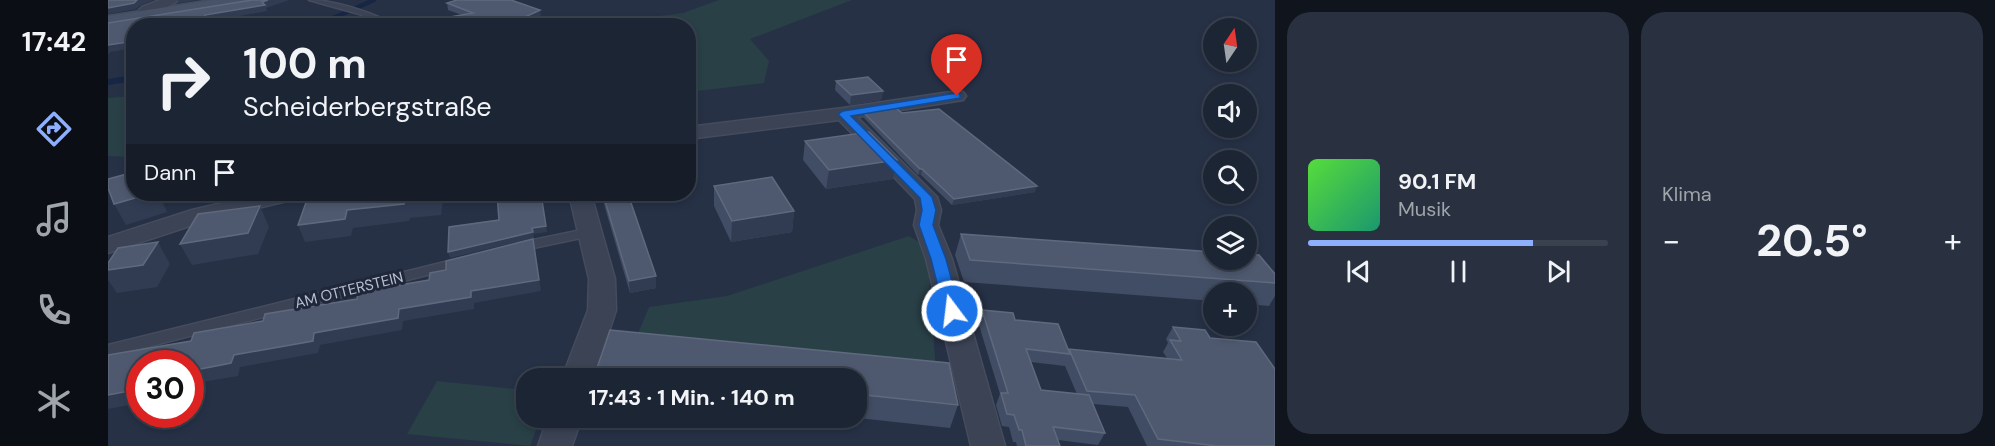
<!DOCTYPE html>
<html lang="de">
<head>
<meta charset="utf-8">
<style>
	body { margin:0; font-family:"DM Sans",sans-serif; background:#293140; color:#f1f3f6; height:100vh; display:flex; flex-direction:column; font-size:22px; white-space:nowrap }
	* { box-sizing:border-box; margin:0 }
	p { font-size:20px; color:#a0a5ac }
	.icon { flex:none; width:33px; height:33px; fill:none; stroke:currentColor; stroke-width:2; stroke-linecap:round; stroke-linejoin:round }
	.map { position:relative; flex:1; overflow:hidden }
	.sheet { display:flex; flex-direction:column; gap:12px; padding:12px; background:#0f141d; width:720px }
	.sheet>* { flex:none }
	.hud { position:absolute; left:18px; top:18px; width:570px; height:183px; border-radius:24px; box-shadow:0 3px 9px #0003,0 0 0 2px #3a424f; background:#1c2534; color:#f1f3f6; overflow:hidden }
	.needle { width:39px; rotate:13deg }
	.tools { position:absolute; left:1095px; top:18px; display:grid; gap:12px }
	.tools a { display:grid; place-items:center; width:54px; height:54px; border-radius:50%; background:#1c2534; box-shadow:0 3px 9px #0003,0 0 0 2px #3a424f; font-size:30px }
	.speed { position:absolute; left:18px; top:350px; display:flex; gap:12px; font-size:30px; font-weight:700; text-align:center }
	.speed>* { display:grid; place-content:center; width:78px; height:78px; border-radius:50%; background:#1c2534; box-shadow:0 3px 9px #0003,0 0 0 2px #3a424f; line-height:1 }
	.speed .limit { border:9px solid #d22; background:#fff; color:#111 }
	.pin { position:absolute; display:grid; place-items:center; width:51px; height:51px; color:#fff; margin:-62px -26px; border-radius:50% 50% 50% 0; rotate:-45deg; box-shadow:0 0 6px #0007 }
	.pin .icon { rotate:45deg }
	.me { position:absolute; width:66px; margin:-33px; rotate:345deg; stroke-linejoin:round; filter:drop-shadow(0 0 4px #0008) }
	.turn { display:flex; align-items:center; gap:21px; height:126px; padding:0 18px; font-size:27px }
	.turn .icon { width:78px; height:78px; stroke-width:2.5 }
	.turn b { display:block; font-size:42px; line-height:51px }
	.then { display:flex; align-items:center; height:57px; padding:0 18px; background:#0003; gap:12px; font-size:22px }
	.big { font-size:45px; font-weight:700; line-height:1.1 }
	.sheet .widget { flex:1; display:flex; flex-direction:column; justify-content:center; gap:9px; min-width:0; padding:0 21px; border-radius:24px; background:#293140 }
	.song { display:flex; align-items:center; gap:18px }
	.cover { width:72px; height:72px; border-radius:9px; background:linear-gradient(135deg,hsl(110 70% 55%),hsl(160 70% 35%)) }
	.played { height:6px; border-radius:3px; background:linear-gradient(90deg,#8eaffe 75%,#3a424f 75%) }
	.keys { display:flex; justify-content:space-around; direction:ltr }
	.heat { display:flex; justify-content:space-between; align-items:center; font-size:33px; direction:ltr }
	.sheet .tiles { flex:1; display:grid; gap:12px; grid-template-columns:repeat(2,1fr) }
	.trip { position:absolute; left:408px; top:368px; width:351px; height:60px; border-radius:24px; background:#1c2534; box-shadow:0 3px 9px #0003,0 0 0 2px #3a424f; font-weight:700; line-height:60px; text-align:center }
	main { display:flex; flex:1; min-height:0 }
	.menu { display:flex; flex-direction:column; width:108px; justify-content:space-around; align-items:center; background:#0b0f15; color:#a0a5ac }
	.menu .icon { width:42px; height:42px }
	.menu .current { color:#8eaffe }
	.menu b { font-size:27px; color:#f1f3f6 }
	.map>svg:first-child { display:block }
	.green { fill:#284046 }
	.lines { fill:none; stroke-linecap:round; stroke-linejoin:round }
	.stream-far1 { stroke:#172645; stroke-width:4.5 }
	.stream { stroke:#172645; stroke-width:6 }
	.service-casing { stroke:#444c5e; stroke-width:3 }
	.minor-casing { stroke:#444c5e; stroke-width:3 }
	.secondary-casing { stroke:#444c5e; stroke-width:3 }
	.service { fill:#3b4355; fill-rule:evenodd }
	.minor { fill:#3b4355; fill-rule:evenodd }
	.secondary { fill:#485268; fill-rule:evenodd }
	.wall { fill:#414d64; fill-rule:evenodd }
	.shaded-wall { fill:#313c53 }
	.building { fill:#4e596f; stroke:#5f697e; stroke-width:1.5 }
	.route { fill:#1a73e8; stroke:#114b97; stroke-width:1.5 }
	.labels { text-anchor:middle; stroke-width:6; stroke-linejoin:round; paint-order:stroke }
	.street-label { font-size:15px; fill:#b9bfce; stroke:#1f283a }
</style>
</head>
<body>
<main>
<nav class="menu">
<b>17:42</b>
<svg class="icon current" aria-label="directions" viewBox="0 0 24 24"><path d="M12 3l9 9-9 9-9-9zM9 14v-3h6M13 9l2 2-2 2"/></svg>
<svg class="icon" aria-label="music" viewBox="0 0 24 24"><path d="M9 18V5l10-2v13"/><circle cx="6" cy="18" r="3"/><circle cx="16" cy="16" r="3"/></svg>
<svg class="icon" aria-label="phone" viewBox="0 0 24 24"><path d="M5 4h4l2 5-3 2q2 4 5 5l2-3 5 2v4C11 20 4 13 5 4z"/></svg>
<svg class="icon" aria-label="climate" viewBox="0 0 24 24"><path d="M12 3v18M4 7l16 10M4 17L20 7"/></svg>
</nav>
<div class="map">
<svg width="1167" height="446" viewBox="0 0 1167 446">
	<rect width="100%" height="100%" fill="#263146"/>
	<path class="green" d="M611 0H744L642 39 661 61 656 83 581 92 580 26 502 25 543 17 575 13Z
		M25 96V157L0 156V98Z
		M801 236 819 247 828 372 526 343 541 307 619 296Z
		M329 381 418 390V417H433L422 446 299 434Z"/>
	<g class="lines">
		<path class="stream-far1" d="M207 26 266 0"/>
		<path class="stream" d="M0 82 26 78"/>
		<defs>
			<path id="service" d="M201 0C226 0 267 13 289 26H278L251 14Z
				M483 228 487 229 489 232 487 235 411 251 405 247 411 243Z
				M353 258 358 259 359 262 358 265 0 357V345Z"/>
			<path id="minor" d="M52 0H71C69 2 34 21 31 21L24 17 34 7Z
				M849 91 855 92 858 96 855 100 749 117 829 197 833 210 830 225 844 259 897 446H863L818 259 806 225 809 210 807 199 731 120 580 139V127L735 108Z
				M153 194H190L187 199 100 220 0 253V237L84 210Z
				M461 194H483L507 279 508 310 486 378H454L480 310 481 279Z
				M440 417H474L464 446H430Z"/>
			<path id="secondary" d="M104 0H149L146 4 140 5 0 28V16Z"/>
		</defs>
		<use href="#service" class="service-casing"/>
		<use href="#minor" class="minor-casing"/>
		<use href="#secondary" class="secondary-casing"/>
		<use href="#service" class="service"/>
		<use href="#minor" class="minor"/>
		<use href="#secondary" class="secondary"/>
	</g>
	<path class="wall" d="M339 3 433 17 426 20 435 24V26H301V24L354 15 340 10Z
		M728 81 775 91 773 100 742 105 727 90Z
		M756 113H794L927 192 844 205 813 175H810L756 118Z
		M697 141 789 160 785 179 718 189 695 160Z
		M606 186 686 211 684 232 623 242 606 206Z
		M493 194H520L548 288 522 293Z
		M853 234 1167 274V296L1161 306 1138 304V292H1106V301L856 282 847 255Z
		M874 310 907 320 961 349 1059 358 1055 352 1060 343 1058 339 1065 327 1167 446H1039L1020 407 985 404 997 433 990 445 950 440 952 446H909L908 442H905L901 427 894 426 888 405 892 394 870 322ZM923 362 957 366 969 394 933 390Z
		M502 330 841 363 850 405 842 428 741 417H748V378H491L489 368Z"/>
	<path class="shaded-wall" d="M29 0H46L33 5 28 9 0 14V8Z
		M70 0H89L71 3Z
		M160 0H181L158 8 159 11 100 22 101 26H100L97 15Z
		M432 10 433 17 418 23 417 17Z
		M26 41V48L2 52 0 55V45Z
		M775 91 773 100 742 105 743 95Z
		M789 160 785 179 718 189 721 170Z
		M589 164V174L580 176V165Z
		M812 169H814L813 175H810Z
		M929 186 927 192 844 205 846 199Z
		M41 194H51L59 212 18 225 6 204Z
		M329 194H336L333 215 302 218 301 221 245 228 243 236 197 242 190 225 239 210 297 201Z
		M152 206 161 227 150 254 84 265 72 244Z
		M686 211 684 232 623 242 624 221Z
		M438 226 439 232 425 234 424 228Z
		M425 232 426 238 342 258 340 252Z
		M425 239 433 291 366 303V309L295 321 294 330 212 345 210 353 132 367 130 376 82 384V371L126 355 291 309 363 291Z
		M50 242 62 264 49 287 9 293 0 280V270Z
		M548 276V288L522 293 521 281Z
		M32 389V403L0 409V395Z"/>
	<path class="building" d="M0 0H29L26 3 0 8Z
		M144 0H160L154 2 157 5 97 15 100 26H26V41L0 45V23Z
		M349 0H403L432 10 417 17 435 24 429 26H302L301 24 365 13 339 3Z
		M760 77 775 91 743 95 728 81Z
		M788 108 794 113 831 109 929 186 846 199 814 169H812L756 113Z
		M761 132 789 160 721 170 697 141Z
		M580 148 589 164 580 165Z
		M26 172V194H41L6 204 0 188V179Z
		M664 177 686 211 624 221 606 186Z
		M201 194H329V198L297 201 296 204 239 210 237 219 190 225Z
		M389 194H433L438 226 424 228 425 232 340 252 341 227 391 220Z
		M495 194H520L548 276 521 281Z
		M152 206 140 233 72 244 90 214Z
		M853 234 1106 252V260H1138V254L1151 255 1167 274V283L862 260Z
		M425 239 431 280 363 291V297L291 309 290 318 206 333 205 341 126 355 123 363 82 371V363H32V389L0 395V355L83 341 86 333 155 321 157 314 249 299 250 292 321 280 322 273 338 270V261Z
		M50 242 35 265 0 270V263L10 248Z
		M874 310 905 313 907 320 950 324 962 354 918 349 933 390 981 395 997 433 945 427 952 446H918L914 430H911L906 415 899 414 893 393H900Z
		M1065 327 1097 330 1102 338 1148 342 1167 369V446H1110L1050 439 1027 395 979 391 961 349 1074 360 1062 340 1073 341Z
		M502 330 841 363 850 405 748 394V378H587L489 368Z"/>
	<path class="route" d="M849 93 852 94V98L743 116 824 197 828 210 825 225 838 259 852 311 850 315H839L836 311 823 259 811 225 814 210 812 198 730 114 735 111Z"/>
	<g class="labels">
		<g class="street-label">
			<text transform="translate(241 290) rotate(-14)" y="5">AM OTTERSTEIN</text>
		</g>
	</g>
</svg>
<div class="tools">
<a><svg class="needle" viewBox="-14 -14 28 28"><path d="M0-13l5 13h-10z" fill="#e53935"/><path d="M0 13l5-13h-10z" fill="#a0a5ac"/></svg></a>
<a><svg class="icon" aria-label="sound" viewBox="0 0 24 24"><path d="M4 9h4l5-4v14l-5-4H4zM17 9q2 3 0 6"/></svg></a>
<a><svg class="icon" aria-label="search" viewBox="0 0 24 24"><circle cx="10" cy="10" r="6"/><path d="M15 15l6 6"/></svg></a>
<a><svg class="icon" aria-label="layers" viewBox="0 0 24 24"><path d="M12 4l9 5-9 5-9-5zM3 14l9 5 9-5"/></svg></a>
<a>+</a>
</div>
<div class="speed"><div class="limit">30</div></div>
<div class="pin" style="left:849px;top:96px;background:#d93025"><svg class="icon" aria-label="arrive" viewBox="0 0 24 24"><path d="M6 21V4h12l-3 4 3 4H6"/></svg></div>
<svg class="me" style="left:844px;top:311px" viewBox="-20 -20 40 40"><circle r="17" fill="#1a73e8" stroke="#fff" stroke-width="3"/><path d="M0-11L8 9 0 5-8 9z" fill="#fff"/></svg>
<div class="trip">17:43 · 1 Min. · 140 m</div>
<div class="hud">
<div class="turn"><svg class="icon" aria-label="right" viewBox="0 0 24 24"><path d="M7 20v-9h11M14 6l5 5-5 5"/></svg><div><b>100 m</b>Scheiderbergstraße</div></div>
<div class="then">Dann<svg class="icon" aria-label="arrive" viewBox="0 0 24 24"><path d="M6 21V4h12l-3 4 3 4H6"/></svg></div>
</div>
</div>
<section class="sheet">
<div class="tiles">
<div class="widget">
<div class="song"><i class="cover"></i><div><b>90.1 FM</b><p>Musik</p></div></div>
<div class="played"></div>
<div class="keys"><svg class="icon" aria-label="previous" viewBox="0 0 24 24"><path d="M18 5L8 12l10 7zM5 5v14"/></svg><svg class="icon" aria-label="pause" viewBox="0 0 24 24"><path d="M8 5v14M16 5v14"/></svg><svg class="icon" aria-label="next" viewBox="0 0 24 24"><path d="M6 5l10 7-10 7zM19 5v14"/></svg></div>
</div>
<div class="widget"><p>Klima</p>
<div class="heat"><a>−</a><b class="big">20.5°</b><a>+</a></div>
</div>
</div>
</section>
</main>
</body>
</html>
